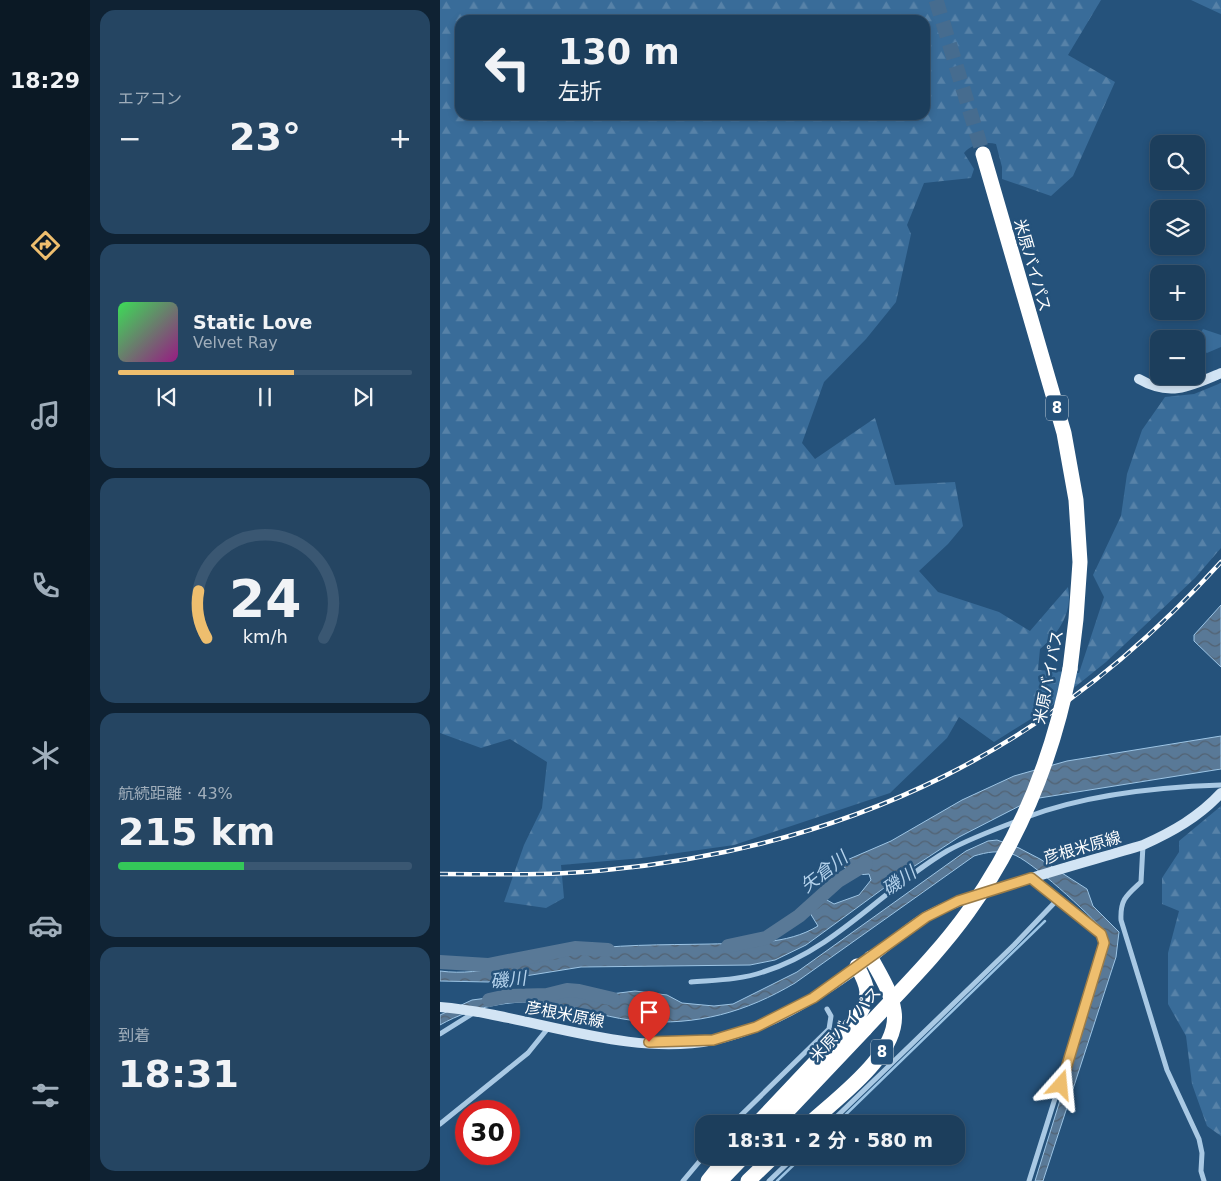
<!DOCTYPE html>
<html lang="ja">
<head>
<meta charset="utf-8">
<style>
	body { margin:0; font-family:"DejaVu Sans","Noto Sans JP",sans-serif; background:#254562; color:#f1f3f6; height:100vh; display:flex; flex-direction:column; font-size:19px; white-space:nowrap }
	* { box-sizing:border-box; margin:0 }
	p { font-size:16px; color:#a0aebb }
	.icon { flex:none; width:28px; height:28px; fill:none; stroke:currentColor; stroke-width:2; stroke-linecap:round; stroke-linejoin:round }
	.map { position:relative; flex:1; overflow:hidden }
	.sheet { display:flex; flex-direction:column; gap:10px; padding:10px; background:#0f2233; width:350px }
	.sheet>* { flex:none }
	.top-card { position:absolute; left:15px; top:15px; width:475px; height:105px; border-radius:15px; box-shadow:0 2px 8px #0003,0 0 0 1px #3a5772; background:#1c3e5c; color:#f1f3f6; overflow:hidden }
	.tools { position:absolute; left:710px; top:135px; display:grid; gap:10px }
	.tools a { display:grid; place-items:center; width:55px; height:55px; border-radius:10px; background:#1c3e5c; box-shadow:0 2px 8px #0003,0 0 0 1px #3a5772; font-size:25px }
	.speed { position:absolute; left:15px; top:1100px; display:flex; gap:10px; font-size:25px; font-weight:700; text-align:center }
	.speed>* { display:grid; place-content:center; width:65px; height:65px; border-radius:50%; background:#1c3e5c; box-shadow:0 2px 8px #0003,0 0 0 1px #3a5772; line-height:1 }
	.speed .limit { border:8px solid #d22; background:#fff; color:#111 }
	.pin { position:absolute; display:grid; place-items:center; width:42px; height:42px; color:#fff; margin:-51px -21px; border-radius:50% 50% 50% 0; rotate:-45deg; box-shadow:0 0 5px #0007 }
	.pin .icon { rotate:45deg }
	.me { position:absolute; width:55px; margin:-28px; rotate:18deg; stroke-linejoin:round; filter:drop-shadow(0 0 4px #0008) }
	.turn { display:flex; align-items:center; gap:18px; height:105px; padding:0 20px; font-size:22px }
	.turn .icon { width:65px; height:65px; stroke-width:2.5 }
	.turn b { display:block; font-size:35px; line-height:42px }
	.big { font-size:38px; font-weight:700; line-height:1.1 }
	.sheet .card { flex:1; display:flex; flex-direction:column; justify-content:center; gap:8px; min-width:0; padding:0 18px; border-radius:15px; background:#254562 }
	.sheet .dial { align-items:center; gap:0 }
	.dial svg { height:130px; overflow:visible; fill:none; stroke:#3a5772; stroke-width:7; stroke-linecap:round; text-anchor:middle }
	.dial text { fill:#f1f3f6; stroke:none }
	.song { display:flex; align-items:center; gap:15px }
	.cover { width:60px; height:60px; border-radius:8px; background:linear-gradient(135deg,hsl(130 70% 55%),hsl(310 70% 35%)) }
	.played { height:5px; border-radius:2px; background:linear-gradient(90deg,#eebe6e 60%,#3a5772 60%) }
	.keys { display:flex; justify-content:space-around; direction:ltr }
	.heat { display:flex; justify-content:space-between; align-items:center; font-size:28px; direction:ltr }
	.charge { height:8px; border-radius:4px; background:linear-gradient(90deg,#34c759 43%,#3a5772 0) }
	.trip { position:absolute; left:255px; top:1115px; width:270px; height:50px; border-radius:15px; background:#1c3e5c; box-shadow:0 2px 8px #0003,0 0 0 1px #3a5772; font-weight:700; line-height:50px; text-align:center }
	main { display:flex; flex:1; min-height:0 }
	.dock { display:flex; flex-direction:column; width:90px; justify-content:space-around; align-items:center; background:#0b1925; color:#a0aebb }
	.dock .icon { width:35px; height:35px }
	.dock .on { color:#eebe6e }
	.dock b { font-size:22px; color:#f1f3f6 }
	.map>svg:first-child { display:block }
	.forest { fill:url(#forest-firs); fill-rule:evenodd }
	.garden { fill:#396c99 }
	.water { fill:url(#water-waves); stroke:#9dc5e5 }
	.lines { fill:none; stroke-linecap:round; stroke-linejoin:round }
	.stream { stroke:#9dc5e5; stroke-width:2.5 }
	.river { stroke:#597997; stroke-width:14 }
	.highway-tunnel { stroke:#466c8f; stroke-width:15; stroke-dasharray:15 8; stroke-linecap:butt }
	.street { stroke:#a9c9e4; stroke-width:5 }
	.secondary { stroke:#d2e4f4; stroke-width:10 }
	.highway { stroke:#fff; stroke-width:15 }
	.rail-casing { stroke:#fff; stroke-width:4.5 }
	.rail { stroke:#25527b; stroke-width:2.5; stroke-dasharray:8; stroke-linecap:butt }
	.highway-bridge { stroke:#fff; stroke-width:15 }
	.route-casing { stroke:#9b7c48; stroke-width:12 }
	.route { stroke:#eebe6e; stroke-width:9 }
	.labels { text-anchor:middle; stroke-width:5; stroke-linejoin:round; paint-order:stroke }
	.shield { fill:#25527b; stroke:#becbd7; stroke-width:1 }
	.shield-label { font-size:15px; font-weight:bold; fill:#fff }
	.street-label { font-size:16px; fill:#fff; stroke:#25527b }
	.water-label { font-size:18px; font-style:italic; fill:#b4d2ec; stroke:#25527b }
</style>
</head>
<body>
<main>
<nav class="dock">
<b>18:29</b>
<svg class="icon on" aria-label="directions" viewBox="0 0 24 24"><path d="M12 3l9 9-9 9-9-9zM9 14v-3h6M13 9l2 2-2 2"/></svg>
<svg class="icon" aria-label="music" viewBox="0 0 24 24"><path d="M9 18V5l10-2v13"/><circle cx="6" cy="18" r="3"/><circle cx="16" cy="16" r="3"/></svg>
<svg class="icon" aria-label="phone" viewBox="0 0 24 24"><path d="M5 4h4l2 5-3 2q2 4 5 5l2-3 5 2v4C11 20 4 13 5 4z"/></svg>
<svg class="icon" aria-label="climate" viewBox="0 0 24 24"><path d="M12 3v18M4 7l16 10M4 17L20 7"/></svg>
<svg class="icon" aria-label="car" viewBox="0 0 24 24"><path d="M5 17H2v-5l4-1 3-4h7l3 4 3 1v5h-3M9 17h6M6 11h13"/><circle cx="7" cy="17" r="2"/><circle cx="17" cy="17" r="2"/></svg>
<svg class="icon" aria-label="filters" viewBox="0 0 24 24"><path d="M4 7h16M4 17h16"/><circle cx="9" cy="7" r="2"/><circle cx="15" cy="17" r="2"/></svg>
</nav>
<section class="sheet">
<div class="card"><p>エアコン</p>
<div class="heat"><a>−</a><b class="big">23°</b><a>+</a></div>
</div>
<div class="card">
<div class="song"><i class="cover"></i><div><b>Static Love</b><p>Velvet Ray</p></div></div>
<div class="played"></div>
<div class="keys"><svg class="icon" aria-label="previous" viewBox="0 0 24 24"><path d="M18 5L8 12l10 7zM5 5v14"/></svg><svg class="icon" aria-label="pause" viewBox="0 0 24 24"><path d="M8 5v14M16 5v14"/></svg><svg class="icon" aria-label="next" viewBox="0 0 24 24"><path d="M6 5l10 7-10 7zM19 5v14"/></svg></div>
</div>
<div class="card dial"><svg viewBox="0 0 100 80">
<path d="M14 69A42 42 0 1 1 86 69"/>
<path d="M14 69A42 42 0 0 1 9 40" stroke="#eebe6e"/>
<text x="50" y="56" font-size="32" font-weight="700">24</text>
<text x="50" y="72" font-size="11">km/h</text>
</svg></div>
<div class="card"><p>航続距離 · 43%</p><b class="big">215 km</b><div class="charge"></div></div>
<div class="card"><p>到着</p><b class="big">18:31</b></div>
</section>
<div class="map">
<svg width="781" height="1181" viewBox="0 0 781 1181">
	<defs>
		<pattern id="forest-firs" width="22" height="20" patternUnits="userSpaceOnUse" patternTransform="scale(1.25)"><rect width="22" height="20" fill="#396c99"/><path d="M5 1l3.5 6h-7zM16 11l3.5 6h-7z" fill="#5782a8"/></pattern>
		<pattern id="water-waves" width="16" height="10" patternUnits="userSpaceOnUse" patternTransform="scale(1.25)"><rect width="16" height="10" fill="#597997"/><path d="M0 5q4-4 8 0t8 0" fill="none" stroke="#526272"/></pattern>
	</defs>
	<rect width="100%" height="100%" fill="#25527b"/>
	<path class="forest" d="M0 0H661L628 55 675 82 633 176 611 196 562 179V167L556 144C546 141 530 145 524 153L534 169 531 178 484 183 467 225 471 234 456 302 426 339 384 382 362 443 375 459 435 418 455 485 515 482 523 526 508 544 479 571 498 592 559 612 590 631 628 587C633 612 619 633 600 649L598 670 639 673 664 597 653 575 681 516 687 474 702 430 725 397 754 394 781 383V548L755 578 666 662 610 707 554 742 519 717 507 738 450 793 294 845 202 858 121 865 124 898 106 908 64 902 84 845 102 808 107 762 70 739 41 748 0 733ZM20 20H485V115H20Z
		M751 0H781V14Z
		M781 806V1136L767 1126 752 1084 746 1036 728 1004V953L739 911 722 904V878L739 852V841Z"/>
	<path class="garden" d="M763 329 781 335V347L767 353 757 348 756 340Z"/>
	<path class="water" d="M781 605V667L754 641V635Z
		M781 736V769L593 799 519 837 470 869 366 945 335 960 310 965 141 967 48 982 0 981V971C44 977 84 959 127 952 174 944 223 945 271 944 307 943 347 945 378 926L370 913V899L378 895 394 904 419 895 431 880 429 874C415 876 409 872 400 863L451 841 522 800 574 776 627 761Z
		M557 840 579 848 600 859 647 889 653 906 679 932 676 957 603 1181H595L668 945C668 940 667 936 664 931 650 915 590 859 572 854 559 850 547 852 534 856L355 983C306 1012 257 1026 199 1021 173 1019 147 1010 121 1005 82 997 35 1005 0 1025V1015L32 1000 94 992 163 995 195 991 227 995 242 1003 274 1006 293 1004 357 972 526 851 548 841Z"/>
	<g class="lines">
		<path class="stream" d="M396 1124 605 921
			M337 1181 363 1156"/>
		<path class="river" d="M288 946 326 938 359 916 398 881 426 864
			M0 962 48 965 135 948 168 950
			M49 1000 67 996 107 995 127 990 139 991 173 999"/>
		<path class="highway-tunnel" d="M496 0 543 154"/>
		<path class="street" d="M587 817C645 795 720 787 781 785
			M703 845 701 882C687 895 680 899 681 920L727 1070 759 1139 762 1153 761 1171 764 1181
			M251 982C275 980 300 980 323 972 395 950 444 888 507 851 529 839 553 830 577 821
			M0 1034 35 1012
			M0 1124 88 1053 109 1027
			M292 1124 389 1029 391 1016 387 1009
			M389 1124 574 945 618 899
			M243 1181 264 1156
			M329 1181 355 1156
			M589 1181 664 943 661 934 592 879"/>
		<path class="secondary" d="M699 379C730 397 751 386 781 373
			M0 1007C87 1014 187 1058 273 1040 332 1028 385 992 433 957 451 943 468 927 487 916 515 901 545 892 576 883 618 869 660 858 703 845 732 832 759 817 781 793"/>
		<path class="highway" d="M543 154 624 433 636 500 640 562 636 619 630 669
			M317 1124 418 1017C431 995 429 988 417 966
			M335 1124 425 1029
			M369 1124C397 1098 461 1053 454 1011 451 991 440 975 431 958
			M268 1181 288 1156
			M280 1181 304 1156
			M308 1181 334 1156"/>
		<defs>
			<path id="rail" d="M0 874C55 874 111 876 166 870 414 846 614 747 781 562"/>
		</defs>
		<use href="#rail" class="rail-casing"/>
		<use href="#rail" class="rail"/>
		<path class="highway-bridge" d="M425 1029C460 991 498 954 528 912 580 839 613 758 630 669"/>
	</g>
	<g class="lines">
		<defs>
			<path id="route" d="M209 1042 273 1040 316 1027 373 998 486 917 518 901 591 878 661 934 664 943 621 1085"/>
		</defs>
		<use href="#route" class="route-casing"/>
		<use href="#route" class="route"/>
	</g>
	<g class="labels">
		<g class="shield">
			<rect x="606" y="395.5" width="22" height="25" rx="4"/>
			<rect x="431" y="1039.5" width="22" height="25" rx="4"/>
		</g>
		<g class="shield-label">
			<text x="617" y="413">8</text>
			<text x="442" y="1057">8</text>
		</g>
		<g class="street-label">
			<text transform="translate(593 265) rotate(74)" y="6">米原バイパス</text>
			<text transform="translate(608 677) rotate(-79)" y="6">米原バイパス</text>
			<text transform="translate(642 847) rotate(-16)" y="6">彦根米原線</text>
			<text transform="translate(125 1014) rotate(11)" y="6">彦根米原線</text>
			<text transform="translate(405 1024) rotate(-47)" y="6">米原バイパス</text>
		</g>
		<g class="water-label">
			<text transform="translate(384 872) rotate(-38)" y="6">矢倉川</text>
			<text transform="translate(459 881) rotate(-35)" y="6">磯川</text>
			<text transform="translate(68 980) rotate(-6)" y="6">磯川</text>
		</g>
	</g>
</svg>
<div class="tools">
<a><svg class="icon" aria-label="search" viewBox="0 0 24 24"><circle cx="10" cy="10" r="6"/><path d="M15 15l6 6"/></svg></a>
<a><svg class="icon" aria-label="layers" viewBox="0 0 24 24"><path d="M12 4l9 5-9 5-9-5zM3 14l9 5 9-5"/></svg></a>
<a>+</a>
<a>−</a>
</div>
<div class="speed"><div class="limit">30</div></div>
<div class="pin" style="left:209px;top:1042px;background:#d93025"><svg class="icon" aria-label="arrive" viewBox="0 0 24 24"><path d="M6 21V4h12l-3 4 3 4H6"/></svg></div>
<svg class="me" style="left:621px;top:1085px" viewBox="-20 -20 40 40"><path d="M0-17L14 15 0 8-14 15z" fill="#eebe6e" stroke="#fff" stroke-width="4"/></svg>
<div class="trip">18:31 · 2 分 · 580 m</div>
<div class="top-card">
<div class="turn"><svg class="icon" aria-label="left" viewBox="0 0 24 24"><path d="M17 20v-9H6M10 6l-5 5 5 5"/></svg><div><b>130 m</b>左折</div></div>
</div>
</div>
</main>
</body>
</html>
